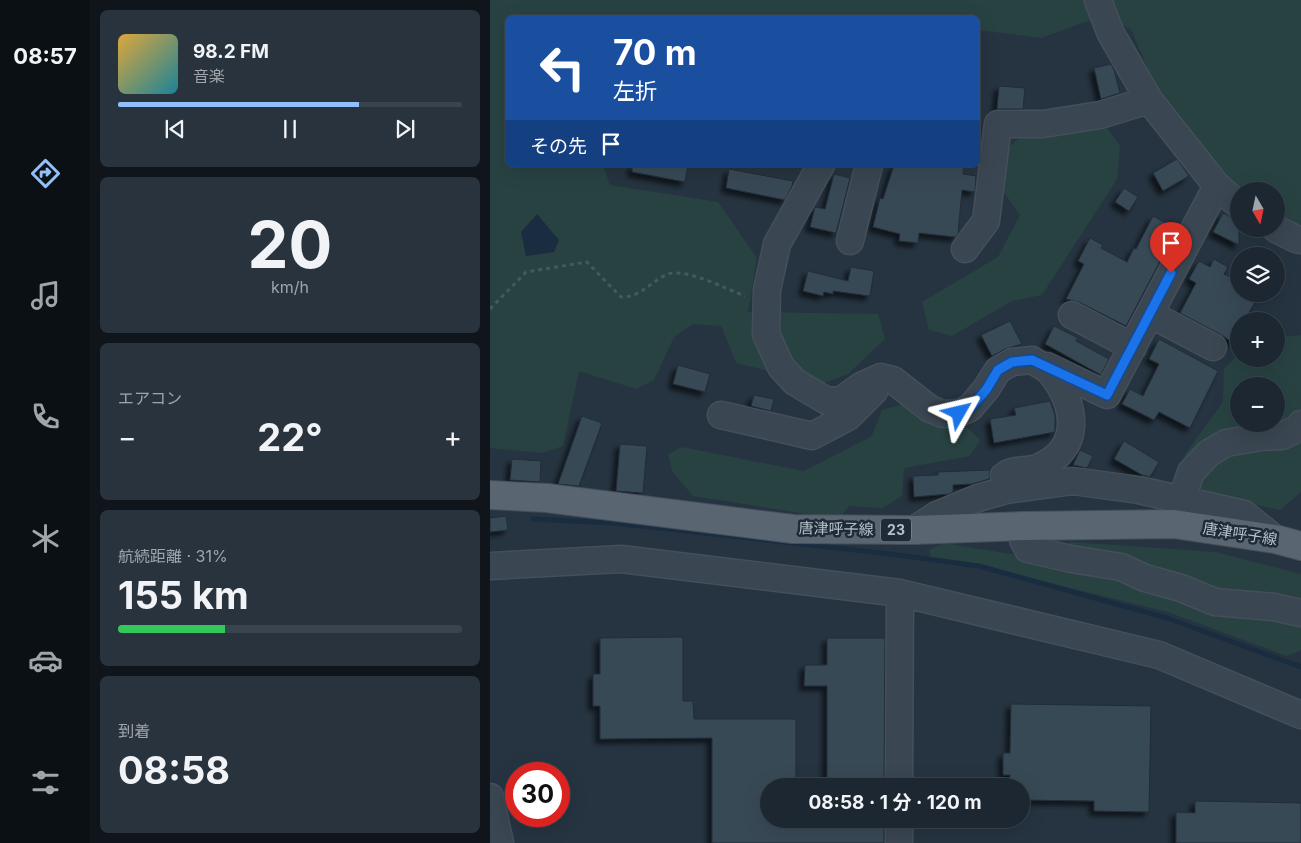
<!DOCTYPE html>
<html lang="ja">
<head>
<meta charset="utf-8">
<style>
	body { margin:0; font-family:Inter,"Noto Sans JP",sans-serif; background:#29333d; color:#f1f3f6; height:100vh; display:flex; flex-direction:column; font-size:19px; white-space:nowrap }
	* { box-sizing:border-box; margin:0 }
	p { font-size:16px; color:#a0a5ab }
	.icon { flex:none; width:28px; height:28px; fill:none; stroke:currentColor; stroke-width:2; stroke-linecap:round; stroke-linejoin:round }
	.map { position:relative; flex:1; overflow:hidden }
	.side { display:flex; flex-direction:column; gap:10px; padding:10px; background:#0f151b; width:400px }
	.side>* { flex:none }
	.top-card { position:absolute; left:15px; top:15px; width:475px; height:152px; border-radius:8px; box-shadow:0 5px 20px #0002,0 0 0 1px #3a444d; background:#1a4fa0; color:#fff; overflow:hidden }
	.needle { width:32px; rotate:171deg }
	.buttons { position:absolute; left:740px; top:182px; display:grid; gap:10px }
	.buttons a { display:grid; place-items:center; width:55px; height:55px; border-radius:50%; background:#1c2731; box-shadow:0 5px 20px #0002,0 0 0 1px #3a444d; font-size:25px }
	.speed { position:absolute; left:15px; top:762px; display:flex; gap:10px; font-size:25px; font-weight:700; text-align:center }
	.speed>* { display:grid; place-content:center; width:65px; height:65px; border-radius:50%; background:#1c2731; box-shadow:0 5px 20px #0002,0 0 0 1px #3a444d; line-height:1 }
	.speed .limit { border:8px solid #d22; background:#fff; color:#111 }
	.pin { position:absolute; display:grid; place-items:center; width:42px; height:42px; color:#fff; margin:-51px -21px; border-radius:50% 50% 50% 0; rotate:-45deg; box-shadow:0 0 5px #0007 }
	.pin .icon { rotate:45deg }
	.me { position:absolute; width:55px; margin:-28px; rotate:53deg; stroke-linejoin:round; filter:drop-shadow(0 0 4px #0008) }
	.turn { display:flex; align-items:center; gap:18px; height:105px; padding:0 25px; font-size:22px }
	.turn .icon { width:65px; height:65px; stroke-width:2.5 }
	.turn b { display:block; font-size:35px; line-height:42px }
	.then { display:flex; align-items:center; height:48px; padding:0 25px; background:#0003; gap:10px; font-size:19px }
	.big { font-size:38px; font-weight:700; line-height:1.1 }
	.side .tile { flex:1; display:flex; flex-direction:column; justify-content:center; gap:8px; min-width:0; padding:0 18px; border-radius:8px; background:#29333d }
	.side .dial { align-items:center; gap:0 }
	.dial b { font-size:65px; line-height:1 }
	.song { display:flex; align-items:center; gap:15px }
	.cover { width:60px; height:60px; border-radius:8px; background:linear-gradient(135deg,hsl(40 70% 55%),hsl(190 70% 35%)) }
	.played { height:5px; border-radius:2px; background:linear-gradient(90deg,#90c1f8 70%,#3a444d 70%) }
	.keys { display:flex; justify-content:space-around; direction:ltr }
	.heat { display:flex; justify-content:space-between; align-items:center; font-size:28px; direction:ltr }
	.charge { height:8px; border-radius:4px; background:linear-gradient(90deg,#34c759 31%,#3a444d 0) }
	.trip { position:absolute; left:270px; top:778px; width:270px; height:50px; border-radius:25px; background:#1c2731; box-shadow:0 5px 20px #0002,0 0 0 1px #3a444d; font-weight:700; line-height:50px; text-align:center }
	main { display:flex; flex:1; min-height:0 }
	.tab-bar { display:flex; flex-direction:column; width:90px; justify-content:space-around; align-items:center; background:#0b1014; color:#a0a5ab }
	.tab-bar .icon { width:35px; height:35px }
	.tab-bar .current { color:#90c1f8 }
	.tab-bar b { font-size:22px; color:#f1f3f6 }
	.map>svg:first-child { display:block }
	.green { fill:#284242; fill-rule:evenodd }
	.water { fill:#192c40 }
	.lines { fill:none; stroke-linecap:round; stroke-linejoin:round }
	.stream { stroke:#192c40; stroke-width:5 }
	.building { fill:#384957; stroke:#212d38; filter:url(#shadow) }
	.minor-casing { stroke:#444f5a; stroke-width:29 }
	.major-casing { stroke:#444f5a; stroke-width:30 }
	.path { stroke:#415a5a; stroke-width:3; stroke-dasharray:4 4; stroke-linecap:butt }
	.minor { stroke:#3a4651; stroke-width:26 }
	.major { stroke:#596571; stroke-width:28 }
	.route-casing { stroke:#114b97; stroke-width:12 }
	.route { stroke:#1a73e8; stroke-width:9 }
	.labels { text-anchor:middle; stroke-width:5; stroke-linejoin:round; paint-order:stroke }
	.shield { fill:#1f2b36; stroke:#89949e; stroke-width:1 }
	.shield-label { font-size:14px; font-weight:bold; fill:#b7c1cb }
	.street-label { font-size:15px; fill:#b7c1cb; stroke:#1f2b36 }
</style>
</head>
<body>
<main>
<nav class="tab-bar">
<b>08:57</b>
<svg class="icon current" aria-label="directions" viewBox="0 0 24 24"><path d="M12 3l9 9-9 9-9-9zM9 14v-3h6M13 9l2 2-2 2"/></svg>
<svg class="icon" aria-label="music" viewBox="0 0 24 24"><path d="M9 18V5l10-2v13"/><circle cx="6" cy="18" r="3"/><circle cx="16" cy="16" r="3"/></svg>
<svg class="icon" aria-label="phone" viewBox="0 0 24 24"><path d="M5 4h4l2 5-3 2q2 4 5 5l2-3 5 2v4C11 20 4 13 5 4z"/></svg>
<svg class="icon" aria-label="climate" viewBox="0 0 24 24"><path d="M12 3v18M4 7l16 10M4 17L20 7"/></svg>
<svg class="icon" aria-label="car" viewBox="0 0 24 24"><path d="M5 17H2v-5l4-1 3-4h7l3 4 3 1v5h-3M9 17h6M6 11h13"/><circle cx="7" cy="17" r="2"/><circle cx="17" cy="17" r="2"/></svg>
<svg class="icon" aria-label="filters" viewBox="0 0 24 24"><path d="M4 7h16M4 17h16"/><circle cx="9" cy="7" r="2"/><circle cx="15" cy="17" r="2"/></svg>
</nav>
<section class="side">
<div class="tile">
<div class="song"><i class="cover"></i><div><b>98.2 FM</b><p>音楽</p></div></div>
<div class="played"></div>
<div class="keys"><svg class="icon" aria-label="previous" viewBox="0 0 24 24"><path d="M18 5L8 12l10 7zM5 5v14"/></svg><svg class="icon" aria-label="pause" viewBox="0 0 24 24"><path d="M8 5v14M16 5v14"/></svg><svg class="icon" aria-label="next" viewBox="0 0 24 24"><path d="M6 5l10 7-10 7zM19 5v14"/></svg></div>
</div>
<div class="tile dial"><b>20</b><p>km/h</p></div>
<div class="tile"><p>エアコン</p>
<div class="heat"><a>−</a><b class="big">22°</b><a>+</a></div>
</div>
<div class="tile"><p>航続距離 · 31%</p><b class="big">155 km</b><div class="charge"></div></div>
<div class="tile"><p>到着</p><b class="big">08:58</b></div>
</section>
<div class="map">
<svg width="811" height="843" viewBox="0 0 811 843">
	<defs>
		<filter id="shadow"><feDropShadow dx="-4.5" dy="4.5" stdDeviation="2.5" flood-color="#0009"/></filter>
	</defs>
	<rect width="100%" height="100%" fill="#263441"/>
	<path class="green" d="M0 0H811V224H808L786 212V191H750L742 187 665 86 641 29 609 17 551 38 488 30V18H18V165H113L120 185 228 202 267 258 258 312 388 314 395 339 358 374 332 384 246 363 231 326 203 324 184 337 164 380 146 389 89 371 73 446 52 453 0 448Z
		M613 122 630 146 627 179 552 295 522 301 462 336 439 330 432 302 508 257 530 215 508 184 515 150 538 131Z
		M811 335V492L790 510 701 491 694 456 733 402 734 369 749 353V359H786V338ZM749 386H786V424H749Z
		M413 404 449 427H477L490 440 480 456 414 468 412 496 392 508 359 506 348 519 203 496 182 471 178 454 192 447 314 471 382 436 392 410Z
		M581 542 726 552 811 574V650L797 656 678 612 488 565 441 558 439 550 454 543 557 560 567 547Z"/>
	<path class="water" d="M47 214 69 240 64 252 36 256 31 232Z"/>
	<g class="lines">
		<path class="stream" d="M43 519 123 523 392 553 489 566 677 618 811 667"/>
	</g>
	<path class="building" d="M621 64 624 70 630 93 611 99 604 68Z
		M509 86 535 88 533 109H507Z
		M687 159 699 176 673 191 663 173Z
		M142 165H198L195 182 142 172Z
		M404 165H474L473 174 486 176 485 192 472 190 468 234 465 237 429 233 428 243 409 241 410 234 383 227 390 198 393 199Z
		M239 169 303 181 302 186 295 200 236 188Z
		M344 174 360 178 346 233 320 227 325 207 335 209Z
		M634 188 648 197 639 211 625 202Z
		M733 213 749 221V245L723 232Z
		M663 216 687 229 636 326 589 302 576 299 594 264 588 261 600 238 613 245 611 248 637 262 644 248 646 249Z
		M724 259 738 267 734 274 749 281V294H770L754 321H749V331L743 343 730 334 690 313 706 283 699 279 709 261 720 267Z
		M361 267 384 271 380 296 343 291V294L334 292 333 296 313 291 318 271 358 281Z
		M520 321 532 344 515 349 502 356 491 335Z
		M564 326 588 338 586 341 619 359 611 375 555 344Z
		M669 339 728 371 700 428 669 412 664 420 632 404 640 389 653 396 669 364 659 359Z
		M188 365 220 374 215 392 183 384Z
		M264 395 284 399 281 411 261 406Z
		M560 401 565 415V432L504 443 500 419 526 415 524 408Z
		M92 416 112 423 89 486 68 484Z
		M634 441 669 462 660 477 652 475 624 459Z
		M130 444 157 446 153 493 126 491Z
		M590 450 603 456 597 468 583 465Z
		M22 459 51 461 50 482 20 480Z
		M500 470 499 479 482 484 463 485V492L459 494 424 497 423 476 448 475V472Z
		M16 516 18 530 0 532V518Z
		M193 637V701H203L204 719H306V786H279V819H394V843H222V738L110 739V706H103V674H110V638Z
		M337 638H395L394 786H337V686H314L315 665H337Z
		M521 704 661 706 659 812 604 811V801L531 800V786H519L520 775H513V753H520Z
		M705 801 811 803V843H686V812L705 813Z"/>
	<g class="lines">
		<defs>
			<path id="minor" d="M608 0 620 32 659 100 727 186 749 205
				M331 165 287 244 277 290 276 334 291 367 305 382 337 401 352 400 371 386 391 377 403 380 440 409 453 414 469 413 480 408 496 389 508 370 522 362 542 360C548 364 557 368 561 373 587 406 593 450 547 468 536 472 524 468 514 476L516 490
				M786 229 806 239 811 240
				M360 241 379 165
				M475 249 496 221 508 124H553L610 115 659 100
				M660 314 723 347
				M582 315 643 347
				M557 366 617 395 727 186
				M231 415 322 436 358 417 384 391
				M686 516 701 472 719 453 736 443 771 437 792 436 811 427V424
				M534 526 533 540 538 549 581 559 631 567 655 578 691 588 725 602 784 607 811 613
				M424 530 447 515 488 498 516 490 583 481 649 490 754 514 785 539
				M0 566 131 559 410 593 669 655 811 715
				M409 786 410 593
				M0 797 10 843
				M409 843V819"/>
			<path id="major" d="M0 495 57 498 303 529 424 530 534 526 684 524 785 539 811 546"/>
		</defs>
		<use href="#minor" class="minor-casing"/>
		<use href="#major" class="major-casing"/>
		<path class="path" d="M0 309 36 272 97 262 131 297C150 298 161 281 178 274 197 268 236 289 255 296"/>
		<use href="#minor" class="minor"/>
		<use href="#major" class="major"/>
	</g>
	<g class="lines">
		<defs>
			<path id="route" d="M469 413 480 408 496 390 508 370 522 362 542 360 617 395 681 273"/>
		</defs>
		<use href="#route" class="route-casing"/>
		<use href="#route" class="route"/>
	</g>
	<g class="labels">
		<rect class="shield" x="391" y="518.5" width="30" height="23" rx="4"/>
		<g class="shield-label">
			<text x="406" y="535">23</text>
		</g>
		<g class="street-label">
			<text transform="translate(346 529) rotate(1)" y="5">唐津呼子線</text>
			<text transform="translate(750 534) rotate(9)" y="5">唐津呼子線</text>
		</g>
	</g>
</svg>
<div class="buttons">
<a><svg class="needle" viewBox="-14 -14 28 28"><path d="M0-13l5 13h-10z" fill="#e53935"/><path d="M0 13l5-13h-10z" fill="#a0a5ab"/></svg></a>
<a><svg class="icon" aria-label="layers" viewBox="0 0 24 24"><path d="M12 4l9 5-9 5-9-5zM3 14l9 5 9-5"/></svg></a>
<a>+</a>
<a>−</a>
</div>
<div class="speed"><div class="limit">30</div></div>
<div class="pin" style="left:681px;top:273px;background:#d93025"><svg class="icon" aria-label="arrive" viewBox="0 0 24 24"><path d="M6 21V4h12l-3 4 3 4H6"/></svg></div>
<svg class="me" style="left:469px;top:413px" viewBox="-20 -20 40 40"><path d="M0-17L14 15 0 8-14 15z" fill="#1a73e8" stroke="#fff" stroke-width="4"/></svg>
<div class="trip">08:58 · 1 分 · 120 m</div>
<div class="top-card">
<div class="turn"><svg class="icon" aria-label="left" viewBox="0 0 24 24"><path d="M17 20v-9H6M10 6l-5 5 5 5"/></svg><div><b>70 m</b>左折</div></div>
<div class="then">その先<svg class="icon" aria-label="arrive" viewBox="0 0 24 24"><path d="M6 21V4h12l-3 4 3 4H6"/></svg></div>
</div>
</div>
</main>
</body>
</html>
